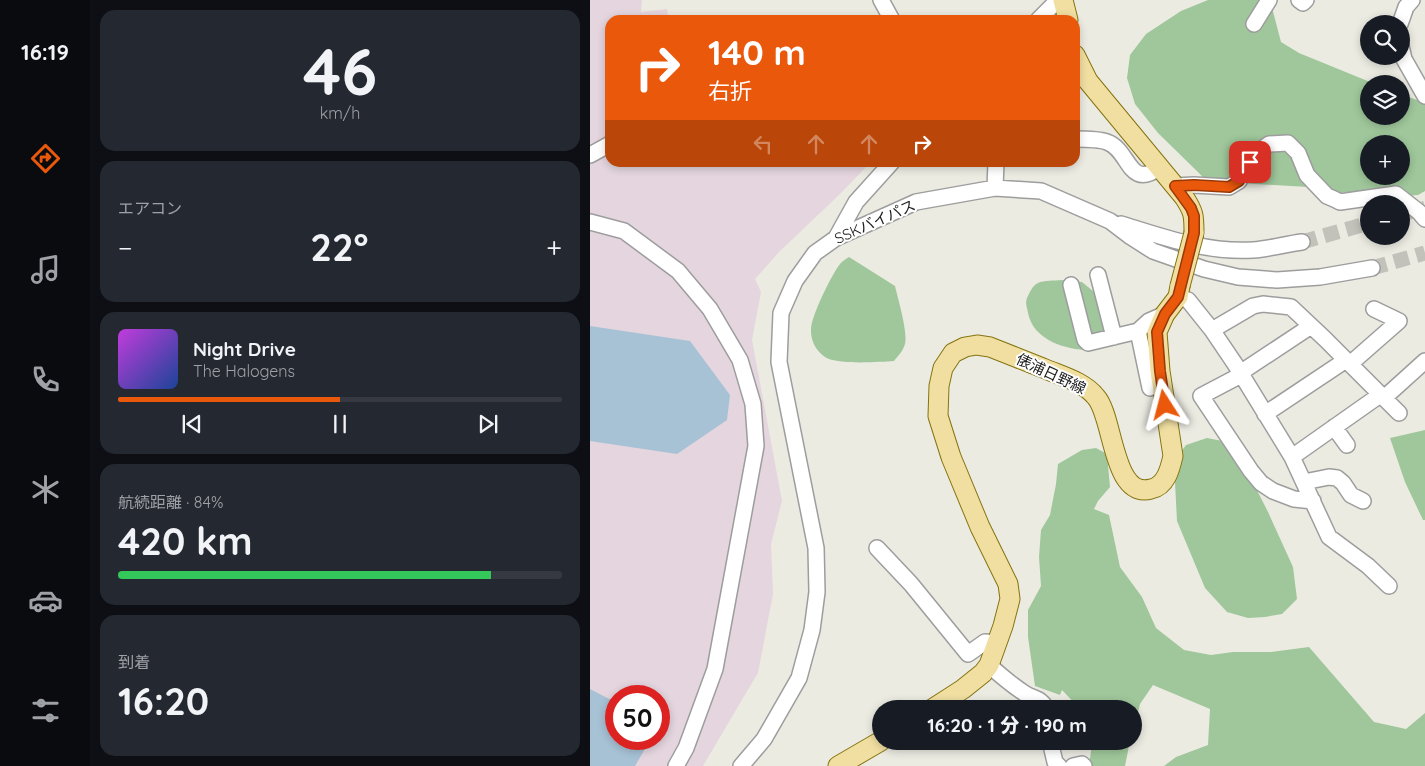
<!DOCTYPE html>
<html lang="ja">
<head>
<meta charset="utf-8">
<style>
	body { margin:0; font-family:Quicksand,"Noto Sans JP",sans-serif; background:#242831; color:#f1f3f6; height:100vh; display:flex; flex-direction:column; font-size:19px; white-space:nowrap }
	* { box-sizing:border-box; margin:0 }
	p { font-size:16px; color:#9ea1a6 }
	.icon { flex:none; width:28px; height:28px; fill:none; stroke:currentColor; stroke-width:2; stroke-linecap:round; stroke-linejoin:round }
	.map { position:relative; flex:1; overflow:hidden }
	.side { display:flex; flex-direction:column; gap:10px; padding:10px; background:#0d0f14; width:500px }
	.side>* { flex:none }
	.hud { position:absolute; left:15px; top:15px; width:475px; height:152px; border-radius:15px; box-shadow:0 2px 8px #0003; background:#ea580c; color:#fff; overflow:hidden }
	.tools { position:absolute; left:770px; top:15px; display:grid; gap:10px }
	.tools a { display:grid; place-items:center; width:50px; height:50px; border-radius:50%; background:#171b24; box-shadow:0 2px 8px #0003; font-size:25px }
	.speed { position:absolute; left:15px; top:685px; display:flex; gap:10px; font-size:25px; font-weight:700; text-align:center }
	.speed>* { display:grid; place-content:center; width:65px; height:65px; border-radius:50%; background:#171b24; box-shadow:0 2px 8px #0003; line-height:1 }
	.speed .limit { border:8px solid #d22; background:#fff; color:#111 }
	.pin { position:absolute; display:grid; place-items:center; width:42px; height:42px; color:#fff; margin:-21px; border-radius:10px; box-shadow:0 2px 8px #0006 }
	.me { position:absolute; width:55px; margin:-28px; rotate:351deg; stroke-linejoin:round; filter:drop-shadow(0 0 4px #0008) }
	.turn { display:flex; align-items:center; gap:18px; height:105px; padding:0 20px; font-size:22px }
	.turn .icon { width:65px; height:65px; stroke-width:2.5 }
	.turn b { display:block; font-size:35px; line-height:42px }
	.lanes { display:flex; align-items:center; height:48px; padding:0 20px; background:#0003; justify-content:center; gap:25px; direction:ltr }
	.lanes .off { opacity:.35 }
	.big { font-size:38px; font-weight:800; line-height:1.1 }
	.side .card { flex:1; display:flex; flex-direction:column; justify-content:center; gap:8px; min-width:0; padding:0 18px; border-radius:15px; background:#242831 }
	.side .dial { align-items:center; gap:0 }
	.dial b { font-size:65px; line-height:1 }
	.song { display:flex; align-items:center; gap:15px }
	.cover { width:60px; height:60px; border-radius:8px; background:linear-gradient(135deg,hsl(290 70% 55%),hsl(220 70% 35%)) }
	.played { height:5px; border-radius:2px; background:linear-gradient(90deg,#ea580c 50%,#363941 50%) }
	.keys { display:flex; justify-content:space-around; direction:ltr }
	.heat { display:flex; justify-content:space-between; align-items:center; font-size:28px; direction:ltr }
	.charge { height:8px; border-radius:4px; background:linear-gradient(90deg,#34c759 84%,#363941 0) }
	.trip { position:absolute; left:282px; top:700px; width:270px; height:50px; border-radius:25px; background:#171b24; box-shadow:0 2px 8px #0003; font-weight:800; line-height:50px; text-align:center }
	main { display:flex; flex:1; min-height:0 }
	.tab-bar { display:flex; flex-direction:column; width:90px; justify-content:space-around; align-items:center; background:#090b0e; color:#9ea1a6 }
	.tab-bar .icon { width:35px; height:35px }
	.tab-bar .on { color:#ea580c }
	.tab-bar b { font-size:22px; color:#f1f3f6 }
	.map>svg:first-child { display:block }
	.industrial { fill:#e4d5de; fill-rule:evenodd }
	.forest { fill:#9fc79b; fill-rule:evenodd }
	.water { fill:#a7c2d5 }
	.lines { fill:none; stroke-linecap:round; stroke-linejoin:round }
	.minor-tunnel { stroke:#c2c2ba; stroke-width:15; stroke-dasharray:15 8; stroke-linecap:butt }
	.minor-casing { stroke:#9d9d9d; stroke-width:18 }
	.major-casing { stroke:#84740f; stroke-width:21 }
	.minor { stroke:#fff; stroke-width:15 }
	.major { stroke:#f1dfa2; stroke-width:19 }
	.major-bridge-casing { stroke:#84740f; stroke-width:21; stroke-linecap:butt }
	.major-bridge { stroke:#f1dfa2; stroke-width:19 }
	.route-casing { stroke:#983908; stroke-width:12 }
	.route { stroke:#ea580c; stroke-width:9 }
	.labels { text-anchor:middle; stroke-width:4; stroke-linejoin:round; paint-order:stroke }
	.street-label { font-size:15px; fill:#1c1c1c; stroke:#fff }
</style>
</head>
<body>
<main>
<nav class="tab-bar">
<b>16:19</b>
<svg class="icon on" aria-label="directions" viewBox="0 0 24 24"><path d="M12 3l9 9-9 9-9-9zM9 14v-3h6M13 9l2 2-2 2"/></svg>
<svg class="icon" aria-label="music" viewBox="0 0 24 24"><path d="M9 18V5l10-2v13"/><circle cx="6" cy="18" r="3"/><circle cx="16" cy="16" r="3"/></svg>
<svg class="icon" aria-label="phone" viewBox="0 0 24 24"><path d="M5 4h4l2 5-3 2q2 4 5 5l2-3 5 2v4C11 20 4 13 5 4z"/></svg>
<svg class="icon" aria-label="climate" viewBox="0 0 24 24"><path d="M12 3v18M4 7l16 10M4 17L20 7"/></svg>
<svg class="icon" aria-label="car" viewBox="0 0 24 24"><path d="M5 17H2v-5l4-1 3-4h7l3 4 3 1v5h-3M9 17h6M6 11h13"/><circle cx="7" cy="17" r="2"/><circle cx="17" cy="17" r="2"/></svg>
<svg class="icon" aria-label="filters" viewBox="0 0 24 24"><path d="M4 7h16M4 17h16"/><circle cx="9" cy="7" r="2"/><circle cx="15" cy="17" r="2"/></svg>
</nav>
<section class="side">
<div class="card dial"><b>46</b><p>km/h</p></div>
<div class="card"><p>エアコン</p>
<div class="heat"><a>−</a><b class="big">22°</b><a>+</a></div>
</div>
<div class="card">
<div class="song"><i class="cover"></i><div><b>Night Drive</b><p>The Halogens</p></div></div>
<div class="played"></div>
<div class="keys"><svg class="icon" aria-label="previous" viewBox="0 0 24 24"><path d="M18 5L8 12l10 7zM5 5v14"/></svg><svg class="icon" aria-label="pause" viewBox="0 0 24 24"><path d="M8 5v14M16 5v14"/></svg><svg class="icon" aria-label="next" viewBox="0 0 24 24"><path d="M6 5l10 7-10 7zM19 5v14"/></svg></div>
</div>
<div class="card"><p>航続距離 · 84%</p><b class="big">420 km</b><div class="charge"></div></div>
<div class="card"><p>到着</p><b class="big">16:20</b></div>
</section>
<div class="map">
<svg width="835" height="766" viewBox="0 0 835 766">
	<rect width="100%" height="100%" fill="#ecebe2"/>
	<path class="industrial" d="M0 0H52L51 12 77 9 79 20H20V162L280 163 249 195 189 252 165 279 171 292 162 340 192 501 181 544 183 594 168 673 153 698 113 766H0ZM26 696H69V739H26Z"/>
	<path class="forest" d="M618 0H680L691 42 709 53 785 84H779V116H811V94L835 103V191L828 195 788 198 718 187 649 183 614 178 568 133 545 104 537 78 540 55 556 34 591 11ZM779 144H811V176H779Z
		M259 257 305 286C308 299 318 332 315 344 313 351 308 356 304 361 288 362 247 365 235 357 226 351 221 341 221 331 220 318 242 274 250 264 252 261 256 259 259 257Z
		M471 280 492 282 509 296 515 325 508 341 499 350C476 350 443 340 438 313 437 307 435 303 437 298 440 292 442 286 448 283 454 280 465 281 471 280Z
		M835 430V520H833L815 482 800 438Z
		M617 438 643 443 678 512 703 567 707 599 692 614 675 617 658 618 637 612 615 588 587 521 585 482 586 459 596 445Z
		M506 448 517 454 520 487 508 501 504 509 519 515 530 567 552 597 566 628 594 650 621 655 643 652H681L719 647 784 722 816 729 835 713V766H574L586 757 618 745 620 709 563 685 550 704 544 728V709H490L472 690 470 695 445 686 438 637V610L451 586 449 557 451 530 460 515 466 484 468 464 492 450Z
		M500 741H540L535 766H499L501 751Z"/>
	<path class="water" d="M0 326 100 341 140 395 137 420 87 454 0 441Z
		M0 689 25 702 21 711 26 716V739H48L56 747 45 766H0Z"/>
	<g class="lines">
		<path class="minor-tunnel" d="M811 214 835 208
			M712 242 779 223
			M782 268 835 253"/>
		<defs>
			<path id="minor" d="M291 0 302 20
				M709 0 713 3 716 0
				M448 20 468 0
				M664 24 679 0
				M810 24 816 7 822 0
				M811 46 814 59 835 96
				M485 139C494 139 509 139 517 142 540 150 538 190 569 168
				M0 155 20 144
				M585 186 604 185 639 187 649 181 660 162 668 152 679 144 698 143 708 153 717 175 737 196 744 199 750 202 806 194 829 212 835 219
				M405 188 406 162
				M0 222 34 231 88 271 120 309 150 360 163 404 166 446 125 669 96 748 86 766
				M531 224C573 237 617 253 663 250 679 249 696 244 712 242
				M246 238 266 202 302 162
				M508 275 524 337
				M481 285 495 340 498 343 548 331 560 388
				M588 297 598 300 622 330 645 364 702 457 739 537 778 566 799 586
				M622 330 663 306 673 304 701 307 735 339 809 413
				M548 331 559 321 575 314
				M760 364 809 321 784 309
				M650 373 721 326
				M651 375 611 396 661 471 671 483 683 491 704 499 723 501
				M794 398 835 361
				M675 414 756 360
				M744 427 757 445
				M702 457 790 395
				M714 482 739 477 747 478 753 483 761 495 773 501
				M287 548 321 584 378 654 395 642 407 643
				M399 665C410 675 422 685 434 693 445 700 450 697 457 709
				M460 741 465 762 469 766
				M151 766 174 739 209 678 222 630 227 592 226 548 189 362 191 313 205 281 225 253 246 238 326 202 405 188 451 191 520 221 541 237 563 251 614 269 648 277 687 280 730 277 782 268
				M483 766 492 764 494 766"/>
			<path id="major" d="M473 0 478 20
				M485 55 498 81 594 197C604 212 604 216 604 233
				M342 709 373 689 393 673 399 665 413 626 420 599 418 584 390 527 361 457 348 416 349 386 353 368 363 353 375 347 387 345 400 347C418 354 435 361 453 368 471 376 493 381 506 397 524 417 522 499 561 489 576 486 580 469 583 456L570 371 567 332 575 314 588 297 590 286
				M248 766 291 741"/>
		</defs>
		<use href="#minor" class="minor-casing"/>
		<use href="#major" class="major-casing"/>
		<use href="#minor" class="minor"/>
		<use href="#major" class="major"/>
		<defs>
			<path id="major-bridge" d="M590 286 604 233"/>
		</defs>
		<use href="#major-bridge" class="major-bridge-casing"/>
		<use href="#major-bridge" class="major-bridge"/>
	</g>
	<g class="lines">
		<defs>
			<path id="route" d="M575 405 570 371 567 332 575 314 588 297 604 233V216L601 208 585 186 604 185 639 187 649 181 660 162"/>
		</defs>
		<use href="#route" class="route-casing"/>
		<use href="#route" class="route"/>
	</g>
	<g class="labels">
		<g class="street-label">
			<text transform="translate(285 222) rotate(-24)" y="5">SSKバイパス</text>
			<text transform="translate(461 374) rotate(25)" y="5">俵浦日野線</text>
		</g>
	</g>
</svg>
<div class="tools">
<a><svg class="icon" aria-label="search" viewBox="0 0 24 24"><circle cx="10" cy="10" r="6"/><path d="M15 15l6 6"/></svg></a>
<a><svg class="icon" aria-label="layers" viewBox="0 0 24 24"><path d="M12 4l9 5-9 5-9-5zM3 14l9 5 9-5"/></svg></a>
<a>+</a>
<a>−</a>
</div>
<div class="speed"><div class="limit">50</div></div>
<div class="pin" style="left:660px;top:162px;background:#d93025"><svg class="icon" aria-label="arrive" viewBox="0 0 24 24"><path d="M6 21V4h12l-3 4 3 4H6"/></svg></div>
<svg class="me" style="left:575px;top:405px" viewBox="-20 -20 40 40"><path d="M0-17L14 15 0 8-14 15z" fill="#ea580c" stroke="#fff" stroke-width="4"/></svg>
<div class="trip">16:20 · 1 分 · 190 m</div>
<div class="hud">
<div class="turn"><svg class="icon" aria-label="right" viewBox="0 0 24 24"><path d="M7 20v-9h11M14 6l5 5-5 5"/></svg><div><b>140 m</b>右折</div></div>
<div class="lanes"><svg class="icon off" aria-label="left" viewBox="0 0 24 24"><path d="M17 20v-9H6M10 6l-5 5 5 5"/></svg><svg class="icon off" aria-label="ahead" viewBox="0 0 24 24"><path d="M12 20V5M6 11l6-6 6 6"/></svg><svg class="icon off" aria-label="ahead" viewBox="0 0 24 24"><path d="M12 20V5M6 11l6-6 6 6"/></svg><svg class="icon" aria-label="right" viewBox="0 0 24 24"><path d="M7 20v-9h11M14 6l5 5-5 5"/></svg></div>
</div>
</div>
</main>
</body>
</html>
